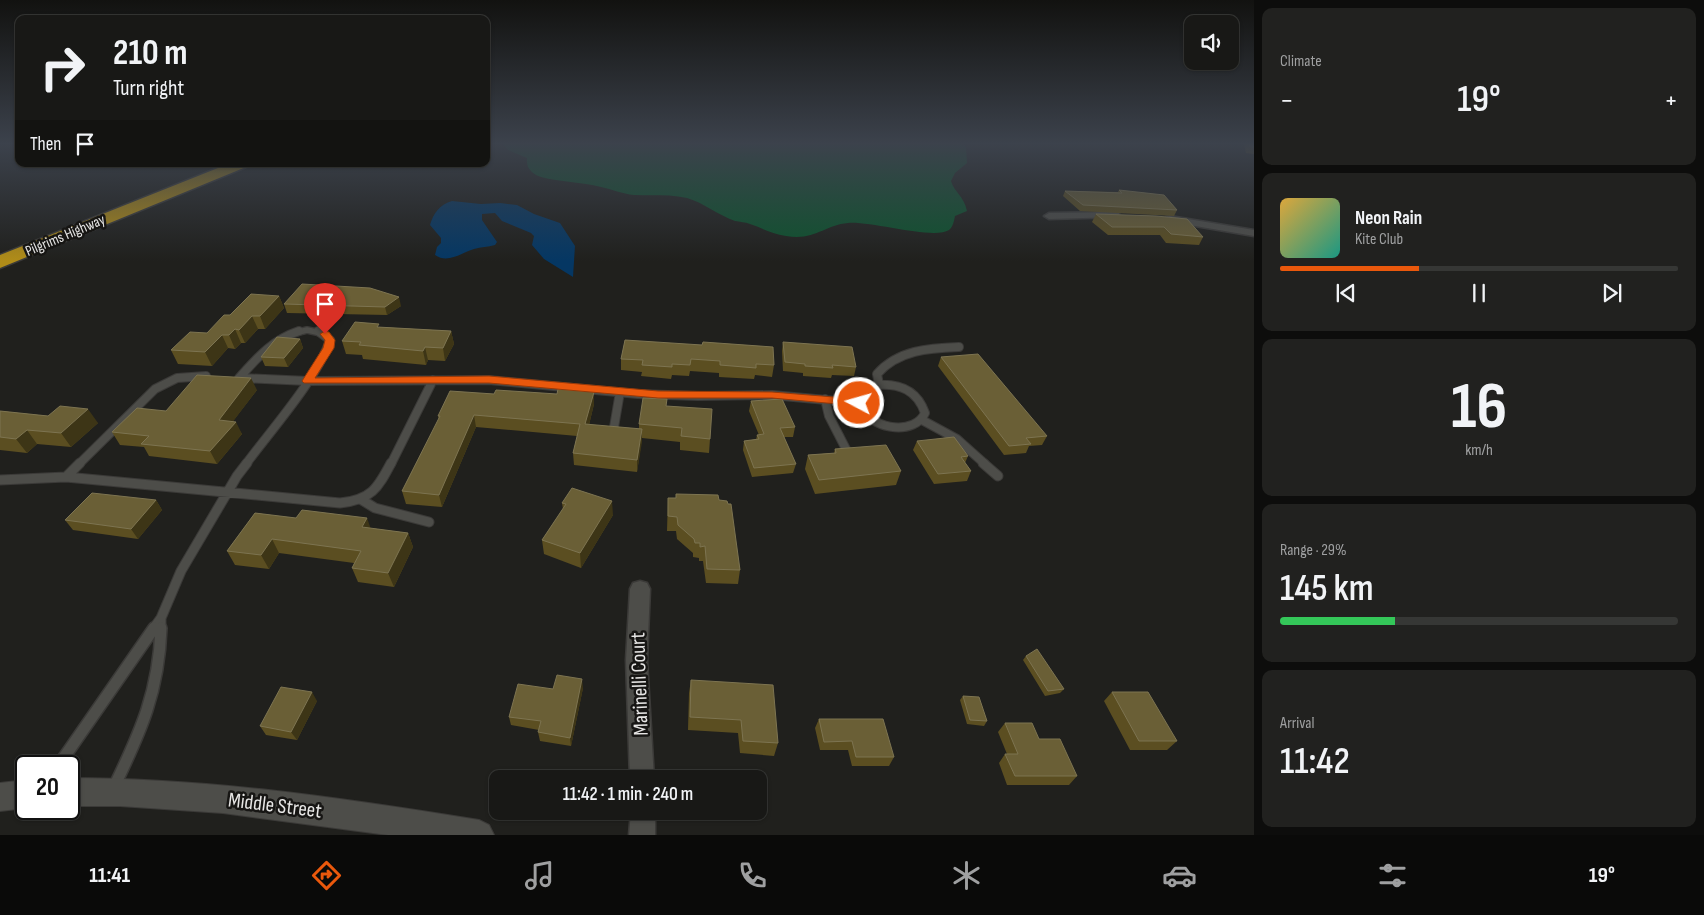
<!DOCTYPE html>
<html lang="en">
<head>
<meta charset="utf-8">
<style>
	body { margin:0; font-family:"Sofia Sans Condensed",sans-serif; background:#21211f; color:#f1f3f6; height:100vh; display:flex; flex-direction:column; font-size:19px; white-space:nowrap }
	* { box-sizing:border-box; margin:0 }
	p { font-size:16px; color:#9fa0a1 }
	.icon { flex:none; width:28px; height:28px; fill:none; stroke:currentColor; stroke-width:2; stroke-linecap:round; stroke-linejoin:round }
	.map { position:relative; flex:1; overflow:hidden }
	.side { display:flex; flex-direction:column; gap:8px; padding:8px; background:#0d0d0c; width:450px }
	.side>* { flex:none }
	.banner { position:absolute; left:15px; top:15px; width:475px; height:152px; border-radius:10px; box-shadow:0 1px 4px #0004,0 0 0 1px #363735; background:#181816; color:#f1f3f6; overflow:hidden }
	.controls { position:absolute; left:1184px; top:15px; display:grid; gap:10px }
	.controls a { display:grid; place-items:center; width:55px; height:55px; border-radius:10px; background:#181816; box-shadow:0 1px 4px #0004,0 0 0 1px #363735; font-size:25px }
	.speed { position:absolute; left:15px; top:755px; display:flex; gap:10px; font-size:25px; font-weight:700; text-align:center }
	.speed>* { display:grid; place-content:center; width:65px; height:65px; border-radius:50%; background:#181816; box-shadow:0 1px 4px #0004,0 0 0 1px #363735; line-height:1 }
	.speed .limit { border:2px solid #111; border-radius:8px; background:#fff; color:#111 }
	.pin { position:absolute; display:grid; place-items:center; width:42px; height:42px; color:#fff; margin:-51px -21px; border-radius:50% 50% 50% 0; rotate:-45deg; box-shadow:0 0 5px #0007 }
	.pin .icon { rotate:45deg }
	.me { position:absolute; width:55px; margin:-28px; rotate:276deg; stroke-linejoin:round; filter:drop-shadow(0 0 4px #0008) }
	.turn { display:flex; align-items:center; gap:18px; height:105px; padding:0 15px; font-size:22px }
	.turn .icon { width:65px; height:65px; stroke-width:2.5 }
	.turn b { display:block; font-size:35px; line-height:42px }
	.then { display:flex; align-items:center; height:48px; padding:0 15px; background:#0003; gap:10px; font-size:19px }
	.big { font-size:38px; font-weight:600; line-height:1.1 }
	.side .widget { flex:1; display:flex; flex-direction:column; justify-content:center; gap:8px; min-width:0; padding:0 18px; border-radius:10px; background:#21211f }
	.side .dial { align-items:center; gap:0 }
	.dial b { font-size:65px; line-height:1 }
	.song { display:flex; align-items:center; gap:15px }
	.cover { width:60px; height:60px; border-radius:8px; background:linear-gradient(135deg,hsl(40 70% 55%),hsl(170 70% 35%)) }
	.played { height:5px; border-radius:2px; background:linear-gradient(90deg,#ea580c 35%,#363735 35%) }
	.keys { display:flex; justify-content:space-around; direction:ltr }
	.heat { display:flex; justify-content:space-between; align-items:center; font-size:28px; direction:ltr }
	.charge { height:8px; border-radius:4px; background:linear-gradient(90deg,#34c759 29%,#363735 0) }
	.trip { position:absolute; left:489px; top:770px; width:278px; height:50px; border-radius:10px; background:#181816; box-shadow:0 1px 4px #0004,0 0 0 1px #363735; font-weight:600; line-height:50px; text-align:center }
	.tabs { display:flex; height:80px; justify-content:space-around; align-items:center; background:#0a0a09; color:#9fa0a1 }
	.tabs .icon { width:35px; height:35px }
	.tabs .selected { color:#ea580c }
	.tabs b { font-size:22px; color:#f1f3f6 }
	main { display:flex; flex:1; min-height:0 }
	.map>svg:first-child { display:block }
	.green { fill:#0d522d }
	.water { fill:#053763 }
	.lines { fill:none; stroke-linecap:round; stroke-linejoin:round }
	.service-far3-casing { stroke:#3b3a38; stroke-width:8 }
	.service-far2-casing { stroke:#3b3a38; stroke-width:10 }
	.service-far1-casing { stroke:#3b3a38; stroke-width:11 }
	.service-casing { stroke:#3b3a38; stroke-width:14 }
	.minor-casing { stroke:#3b3a38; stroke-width:3 }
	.tertiary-casing { stroke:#3b3a38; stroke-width:2 }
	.motorway-casing { stroke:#3b3a38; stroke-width:3 }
	.service-far3 { stroke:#4d4d49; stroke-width:5.5 }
	.service-far2 { stroke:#4d4d49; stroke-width:8 }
	.service-far1 { stroke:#4d4d49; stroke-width:9 }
	.service { stroke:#4d4d49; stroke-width:11 }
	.minor { fill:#4d4d49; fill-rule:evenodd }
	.tertiary { fill:#4d4d49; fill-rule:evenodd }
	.motorway { fill:#b08c18; fill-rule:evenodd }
	.wall { fill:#5b4e21 }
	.shaded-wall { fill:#3d3516 }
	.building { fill:#6a5f36; stroke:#7d7451 }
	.route { fill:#ea580c; stroke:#983908 }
	.labels { text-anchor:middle; stroke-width:5; stroke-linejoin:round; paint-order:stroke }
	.far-street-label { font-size:15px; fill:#e7e6e5; stroke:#171614 }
	.near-street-label { font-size:21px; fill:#e7e6e5; stroke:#171614 }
</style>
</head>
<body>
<main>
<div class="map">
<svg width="1254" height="835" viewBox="0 0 1254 835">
	<rect width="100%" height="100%" fill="#20201d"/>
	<path class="green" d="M503 144H963L966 147 967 163 955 173 951 181C954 192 964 196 967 211L955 216C954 221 953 227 949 230 934 240 871 221 848 223 824 225 815 241 786 236 772 234 762 228 750 224 745 222 740 222 735 221 718 215 704 203 687 198 669 194 652 196 634 195 622 194 612 189 601 187 581 182 560 182 541 177 531 173 526 168 527 158L508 150Z"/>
	<path class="water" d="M452 201 481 204 500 203 517 205 534 214 560 223 575 246 573 277 544 259 532 245 534 236 531 233 502 221 495 213 482 214V220L497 242 495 245C488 247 481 247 474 249 461 253 448 264 435 255L437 247 441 243V238L430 225C433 214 440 204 452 201Z"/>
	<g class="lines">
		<defs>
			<path id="service-far3" d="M295 333 307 330 321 333"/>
			<path id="service-far2" d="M239 378C257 358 272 340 299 331
				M242 378 308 381 489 380 638 394 698 396 772 395 859 403
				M876 385C900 383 917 390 925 413 915 435 875 430 863 410 861 407 860 403 859 399L864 391Z
				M879 385 877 374C898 350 929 348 959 347
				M825 399 829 416 848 453
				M922 420 957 439 985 464
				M613 433 620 392
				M79 464 155 389 177 378 206 376
				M246 464C271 430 317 379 330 340L318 331
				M391 464 433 380"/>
			<path id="service-far1" d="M983 463 998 476
				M66 477 80 463
				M0 480 66 477 340 503C371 500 378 488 391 463
				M362 500 375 508 429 522
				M153 629 161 618 181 571 237 476 247 463
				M161 629V618"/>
			<path id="service" d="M58 766 154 628
				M114 787C141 731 159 691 161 628"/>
			<path id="minor" d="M1115 212 1119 213V217L1049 219 1044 216 1049 213Z
				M1170 216 1254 230V236L1166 221V217Z
				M640 581 647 583 650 589 647 660 654 779H630L626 660 630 589 633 583Z
				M631 811H655V835H629Z"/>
			<path id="tertiary" d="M69 778C207 778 343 798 479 820L489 825 494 835H388L223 813 120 806H69Z
				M26 780V808L0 811V783Z"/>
			<path id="motorway" d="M228 164H249L246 167 0 268V255Z"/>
		</defs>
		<use href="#service-far3" class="service-far3-casing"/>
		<use href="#service-far2" class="service-far2-casing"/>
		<use href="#service-far1" class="service-far1-casing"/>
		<use href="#service" class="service-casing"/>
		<use href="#minor" class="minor-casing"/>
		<use href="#tertiary" class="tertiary-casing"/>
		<use href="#motorway" class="motorway-casing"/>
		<use href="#service-far3" class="service-far3"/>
		<use href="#service-far2" class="service-far2"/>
		<use href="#service-far1" class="service-far1"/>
		<use href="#service" class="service"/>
		<use href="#minor" class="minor"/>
		<use href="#tertiary" class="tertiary"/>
		<use href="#motorway" class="motorway"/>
	</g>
	<path class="wall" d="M1244 144H1254V154L1246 153Z
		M1119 190 1177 210 1174 216 1080 211 1063 196 1065 191 1118 192Z
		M1096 214 1156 216 1203 237 1199 245 1166 243 1160 235H1108L1092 222Z
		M279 296 284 308 265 329H258L245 343H241L235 349 228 348 212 366 178 364 171 350 207 333 230 315Z
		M284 304 401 306 387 315 287 313Z
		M380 327 451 331 454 344 445 361 428 360 426 365 363 359 362 355 346 354 342 341Z
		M300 339 303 348 288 367 265 366 261 357Z
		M625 340 774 365 772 377 755 375 754 379 719 377V373L690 371 689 376 672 375 671 379 641 376 642 372 621 370V359Z
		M783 342 856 367 854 376 832 375 831 378 803 376V373L783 371 782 351Z
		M941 357 1047 436 1042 445 1029 446 1026 453 1004 455 938 366Z
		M257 390 233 421 242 434 217 464 149 456 144 447 120 445 112 432 166 411Z
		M594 392V404L589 425 639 429V424L667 399 666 406 710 439 709 453 680 450V442L642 438 637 472 574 465 573 453 577 436 476 427 442 507 406 504 402 491 439 420 438 416 494 394H557Z
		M751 401 795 427 793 437H784L796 464 793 473 752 477 743 450 744 441 756 440 757 435H759L749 411Z
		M0 411 48 416 98 423 71 447 37 444 27 453 0 450Z
		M917 441 968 456 965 463 971 471 967 481 934 484 913 450Z
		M835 449 901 471 896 485 815 494 805 469 808 455 834 453Z
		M668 498 719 500 740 570 738 584 706 583 703 561H699V558L693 557V553L677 539 676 531H667Z
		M156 500 162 510 138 539 73 530 65 520Z
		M562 503 613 515 581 568 544 554 542 540 563 509Z
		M255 513 408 533 413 547 394 587 358 582 352 568 354 563 279 553 269 569 235 565 227 551Z
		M1026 656 1064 689 1060 693 1045 696 1023 660Z
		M691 680 778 743 774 756 740 753 738 733 688 730 689 693Z
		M583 688 571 746 540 741 538 732 539 730 511 725 509 717 553 689Z
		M1112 692 1177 741 1167 750H1130L1104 701Z
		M963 696 987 721 984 726 967 724 960 700Z
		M317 701 297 740 266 735 260 726Z
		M819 719 894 757 889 766H852L848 750H820L815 728Z
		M1005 723 1039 739 1077 776 1069 785H1007L999 763 1005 754H1007L998 732Z"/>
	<path class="shaded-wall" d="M279 296 284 308 265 329 260 316Z
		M399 297 401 306 387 315 385 307Z
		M252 316 258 329 245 343 239 330Z
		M235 329 241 343 235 349 229 335Z
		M451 331 454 344 445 361 443 348Z
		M222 335 228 348 212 366 205 352Z
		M300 339 303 348 288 367 284 358Z
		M425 347 428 360 426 365 423 351Z
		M251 378 257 390 225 432 219 420Z
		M594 392V404L586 437 585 424Z
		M88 409 98 423 71 447 61 433Z
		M474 415 476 427 442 507 439 495Z
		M236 422 242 434 217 464 210 451Z
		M642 429V442L637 472V460Z
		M27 430 37 444 27 453 16 439Z
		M156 500 162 510 138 539 131 529Z
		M612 501 613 515 581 568 580 553Z
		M367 518 372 532 362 527Z
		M408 533 413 547 394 587 388 573Z
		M272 539 279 553 269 569 261 555Z
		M582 679 583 688 571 746 570 738Z
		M312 692 317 701 297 740 291 732Z"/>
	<path class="building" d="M1249 144H1254V147H1250Z
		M1119 190 1164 195 1177 210 1083 205 1065 191 1122 193Z
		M1096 214 1156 216 1187 219 1203 237 1171 234 1164 227H1112Z
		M302 284 370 288 399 297 385 307 284 304Z
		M251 294 279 296 260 316H252L239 330 235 329 229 335H222L205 352 171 350 190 332 207 333 224 315H230Z
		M355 322 379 324 377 327 451 331 443 348 425 347 423 351 359 345 361 342 342 341Z
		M277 337 300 339 284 358 261 357Z
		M625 340 702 345 703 342 773 347 774 365 756 364V368L720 365V361L691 359 690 365 672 364V367L642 365 643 360 621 359Z
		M783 342 852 347 856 367 832 365 833 368 805 366V364L785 362Z
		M978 354 1047 436 1026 438 1031 444 1009 446 941 357Z
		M197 375 251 378 219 420 236 422 210 451 141 444 149 436 112 432 137 408 166 411Z
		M558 389 594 392 585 424 642 429 637 460 573 453 580 424 474 415 439 495 402 491 440 416H438L450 391 494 394 496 390 557 394Z
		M643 398 667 399 666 406 712 409 710 439 681 436 682 428 639 424Z
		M782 399 795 427 780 428 796 464 754 468 744 441 759 439 757 435 764 434 751 401Z
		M60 406 88 409 61 433 27 430 16 439 0 437V411L48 416Z
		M954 437 968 456 961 457 971 471 938 474 917 441Z
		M886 445 901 471 819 480 808 455 836 453 835 449Z
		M572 488 612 501 580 553 542 540 566 504 562 503Z
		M92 493 156 500 131 529 65 520Z
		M676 494 718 495 719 500 727 501 728 504H731L740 570 707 569 705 546 700 547V543H695L694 539 678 525 677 517 668 516V498H676Z
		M302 510 367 518 362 527 408 533 388 573 352 568 361 551 272 539 261 555 227 551 255 513 296 518Z
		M1037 649 1064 689 1048 691 1026 656Z
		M557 675 582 679 570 738 538 732 541 721 509 717 518 684 553 689Z
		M691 680 773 685 778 743 743 741 741 720 690 717Z
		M281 687 312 692 291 732 260 726Z
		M1112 692H1148L1177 741H1139Z
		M963 696 979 697 987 721 970 720Z
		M819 719H883L894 757H856L852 741 824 742Z
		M1005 723H1032L1039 739H1060L1077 776H1015L1005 754H1018Z"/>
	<linearGradient id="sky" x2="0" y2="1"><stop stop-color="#121210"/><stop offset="0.55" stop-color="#3c424c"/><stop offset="1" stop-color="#3c424c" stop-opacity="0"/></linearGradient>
	<rect width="1254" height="261" fill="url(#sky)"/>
	<path class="route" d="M325 331 329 332 335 340 334 348 315 378 489 376 658 391 772 392 859 399 865 403 859 406 772 398H658L489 383H304L302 381 323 348 325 340 320 334Z"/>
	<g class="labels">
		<g class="far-street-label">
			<text transform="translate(65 235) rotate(-23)" y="5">Pilgrims Highway</text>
		</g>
		<g class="near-street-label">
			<text transform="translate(639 684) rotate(-92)" y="7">Marinelli Court</text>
			<text transform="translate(275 805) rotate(7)" y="7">Middle Street</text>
		</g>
	</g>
</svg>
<div class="controls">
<a><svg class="icon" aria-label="sound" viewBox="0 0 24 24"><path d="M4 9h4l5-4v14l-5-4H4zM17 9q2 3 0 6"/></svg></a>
</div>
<div class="speed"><div class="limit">20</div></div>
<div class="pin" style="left:325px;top:334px;background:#d93025"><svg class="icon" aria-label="arrive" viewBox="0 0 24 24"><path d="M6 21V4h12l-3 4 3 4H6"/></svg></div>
<svg class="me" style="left:859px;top:403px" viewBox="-20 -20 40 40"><circle r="17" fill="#ea580c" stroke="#fff" stroke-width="3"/><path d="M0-11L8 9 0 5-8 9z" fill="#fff"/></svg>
<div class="trip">11:42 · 1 min · 240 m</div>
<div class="banner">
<div class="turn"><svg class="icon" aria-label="right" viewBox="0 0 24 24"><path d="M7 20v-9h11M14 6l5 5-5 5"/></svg><div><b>210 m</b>Turn right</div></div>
<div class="then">Then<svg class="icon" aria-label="arrive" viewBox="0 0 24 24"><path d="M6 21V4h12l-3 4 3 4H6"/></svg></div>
</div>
</div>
<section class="side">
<div class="widget"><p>Climate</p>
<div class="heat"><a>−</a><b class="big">19°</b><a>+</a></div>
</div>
<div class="widget">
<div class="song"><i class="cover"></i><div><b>Neon Rain</b><p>Kite Club</p></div></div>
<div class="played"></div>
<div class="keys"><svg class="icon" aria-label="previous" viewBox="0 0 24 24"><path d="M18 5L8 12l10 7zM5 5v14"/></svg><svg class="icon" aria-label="pause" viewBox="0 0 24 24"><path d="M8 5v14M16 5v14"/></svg><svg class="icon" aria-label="next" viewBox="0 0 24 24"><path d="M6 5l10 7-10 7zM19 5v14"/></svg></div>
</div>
<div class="widget dial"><b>16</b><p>km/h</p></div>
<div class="widget"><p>Range · 29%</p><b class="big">145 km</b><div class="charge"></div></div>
<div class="widget"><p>Arrival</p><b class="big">11:42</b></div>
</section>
</main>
<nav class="tabs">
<b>11:41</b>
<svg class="icon selected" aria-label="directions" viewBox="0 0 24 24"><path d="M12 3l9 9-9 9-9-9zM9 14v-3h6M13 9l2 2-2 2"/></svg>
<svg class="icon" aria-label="music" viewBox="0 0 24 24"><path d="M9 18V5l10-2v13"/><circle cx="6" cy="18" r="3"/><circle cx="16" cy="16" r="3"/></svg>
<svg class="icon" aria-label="phone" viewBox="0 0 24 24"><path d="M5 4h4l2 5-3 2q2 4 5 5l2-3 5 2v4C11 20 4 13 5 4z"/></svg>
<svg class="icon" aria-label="climate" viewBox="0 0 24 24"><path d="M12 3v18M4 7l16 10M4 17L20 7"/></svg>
<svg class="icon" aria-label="car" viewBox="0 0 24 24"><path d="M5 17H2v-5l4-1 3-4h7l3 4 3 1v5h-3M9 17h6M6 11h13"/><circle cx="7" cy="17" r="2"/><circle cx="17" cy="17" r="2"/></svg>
<svg class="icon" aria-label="filters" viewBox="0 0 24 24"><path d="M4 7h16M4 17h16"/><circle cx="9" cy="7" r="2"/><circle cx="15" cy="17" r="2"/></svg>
<b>19°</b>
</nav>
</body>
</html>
